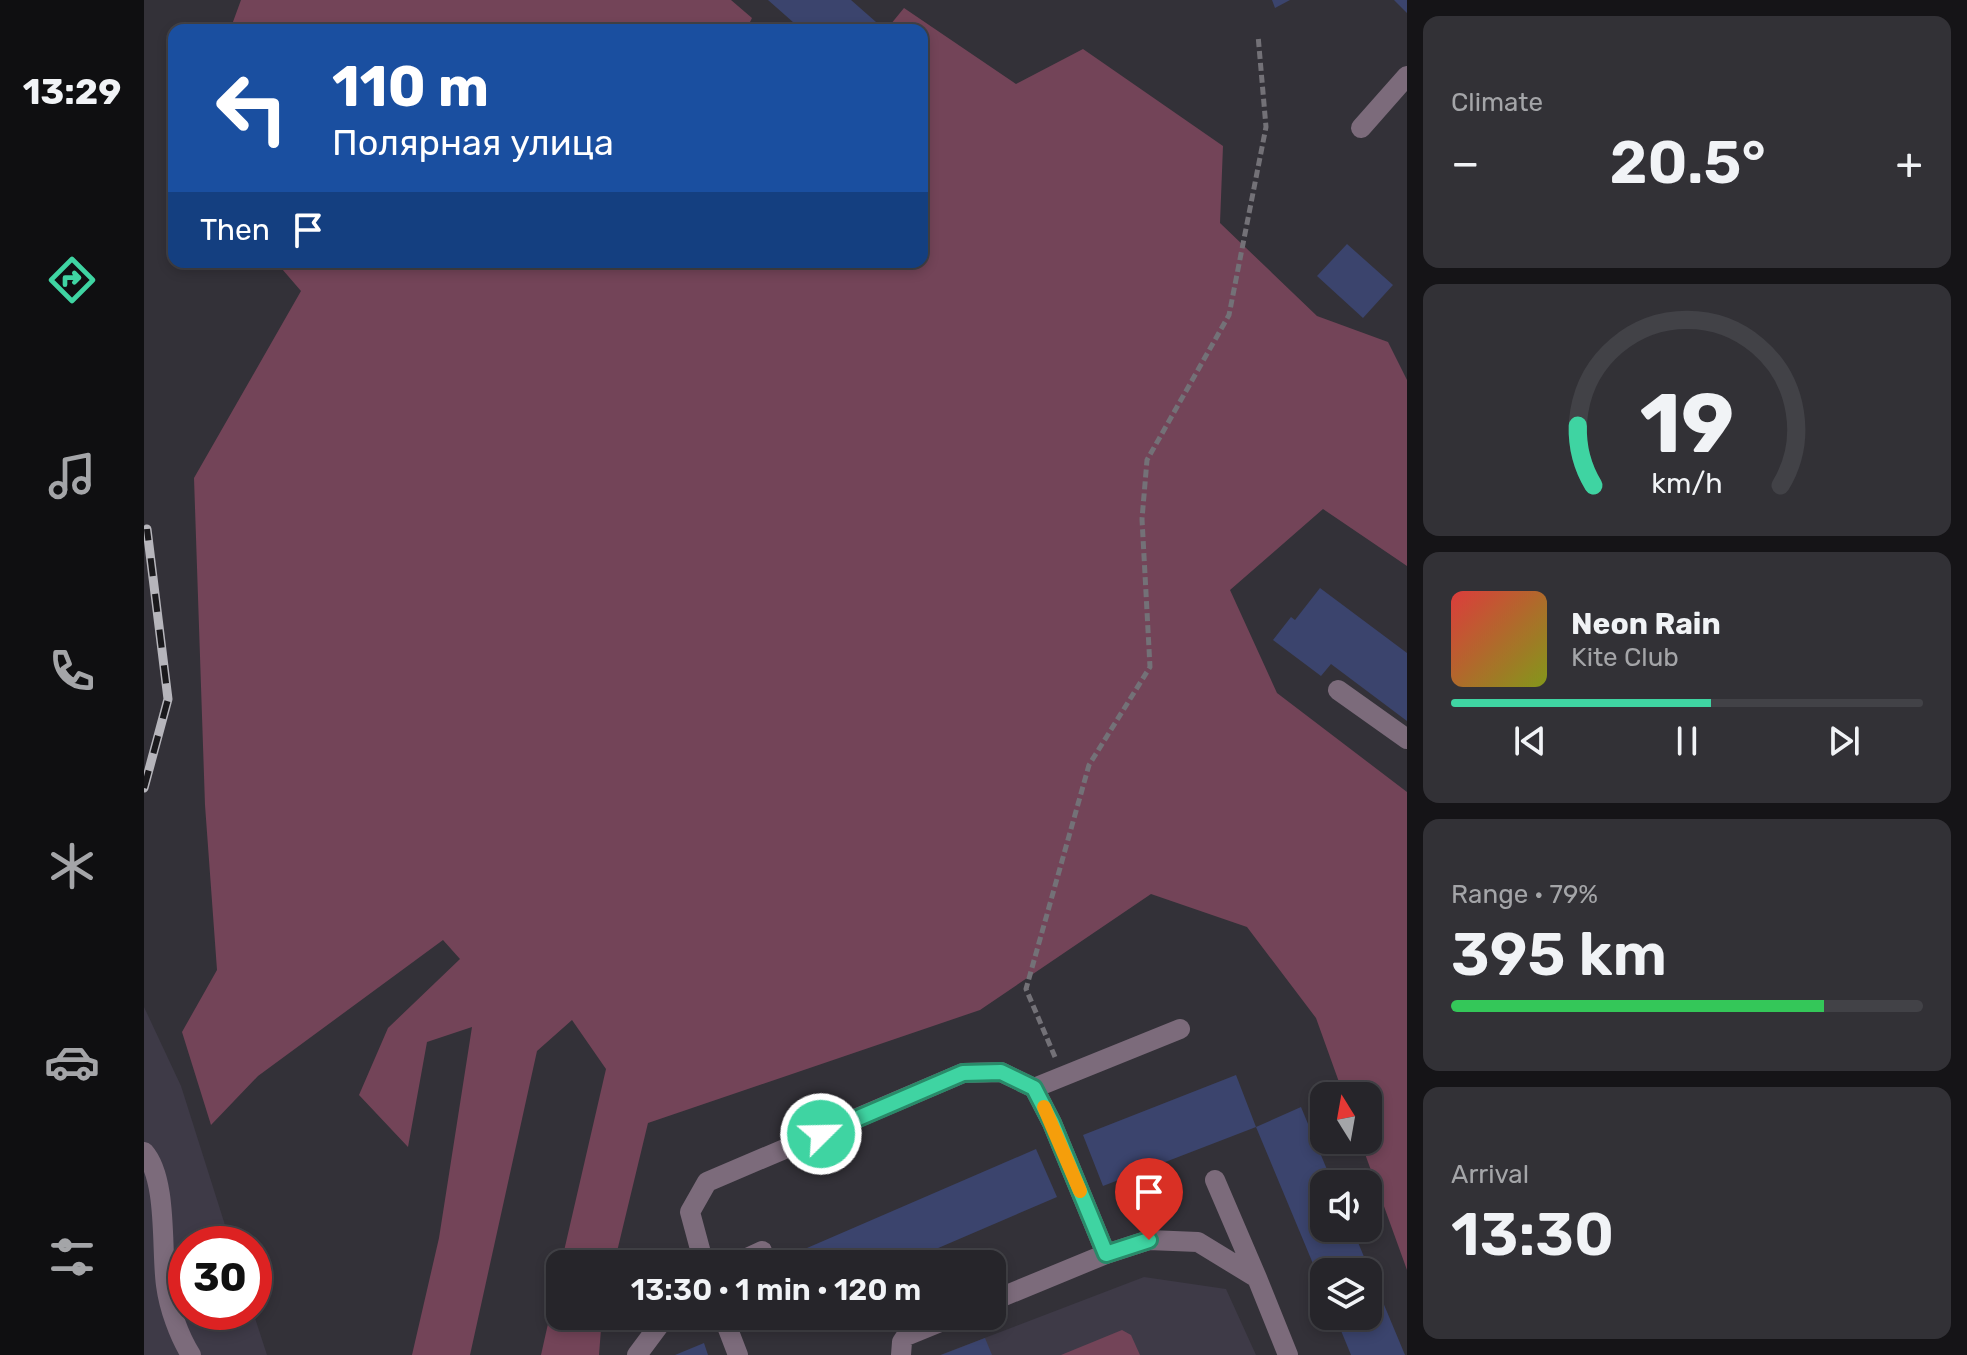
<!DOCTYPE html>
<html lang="en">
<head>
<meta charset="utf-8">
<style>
	body { margin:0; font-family:Rubik,sans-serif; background:#323136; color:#f1f3f6; height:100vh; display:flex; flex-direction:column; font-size:30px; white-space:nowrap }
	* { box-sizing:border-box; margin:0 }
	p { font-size:26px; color:#a4a5a8 }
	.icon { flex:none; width:44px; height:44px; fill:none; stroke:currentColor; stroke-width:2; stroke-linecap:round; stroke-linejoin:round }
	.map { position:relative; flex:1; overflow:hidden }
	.drawer { display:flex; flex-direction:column; gap:16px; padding:16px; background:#151417; width:560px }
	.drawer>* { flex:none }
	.guide { position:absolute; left:24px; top:24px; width:760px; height:244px; border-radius:16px; box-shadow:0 4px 12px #0003,0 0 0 2px #424247; background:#1a4fa0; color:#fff; overflow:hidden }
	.needle { width:52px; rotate:349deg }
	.tools { position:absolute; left:1166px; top:1082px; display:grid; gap:16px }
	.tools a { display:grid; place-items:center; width:72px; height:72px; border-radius:16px; background:#26252a; box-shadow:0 4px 12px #0003,0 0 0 2px #424247; font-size:40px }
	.speed { position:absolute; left:24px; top:1226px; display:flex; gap:16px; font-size:40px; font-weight:700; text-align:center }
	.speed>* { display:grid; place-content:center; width:104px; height:104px; border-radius:50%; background:#26252a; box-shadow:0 4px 12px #0003,0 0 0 2px #424247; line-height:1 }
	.speed .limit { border:12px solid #d22; background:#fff; color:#111 }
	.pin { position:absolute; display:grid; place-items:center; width:68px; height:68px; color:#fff; margin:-82px -34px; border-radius:50% 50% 50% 0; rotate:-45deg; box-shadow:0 0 8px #0007 }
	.pin .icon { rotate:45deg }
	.me { position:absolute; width:88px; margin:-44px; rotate:67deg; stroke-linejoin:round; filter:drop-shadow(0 0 6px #0008) }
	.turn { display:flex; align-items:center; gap:28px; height:168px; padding:0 32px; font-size:36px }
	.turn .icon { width:104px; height:104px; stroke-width:2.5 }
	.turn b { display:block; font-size:56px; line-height:68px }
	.then { display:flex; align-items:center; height:76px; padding:0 32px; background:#0003; gap:16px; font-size:30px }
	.big { font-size:60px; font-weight:600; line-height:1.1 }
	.drawer .tile { flex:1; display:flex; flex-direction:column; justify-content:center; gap:12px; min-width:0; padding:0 28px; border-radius:16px; background:#323136 }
	.drawer .dial { align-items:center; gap:0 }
	.dial svg { height:208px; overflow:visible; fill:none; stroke:#424247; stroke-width:7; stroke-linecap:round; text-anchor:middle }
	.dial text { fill:#f1f3f6; stroke:none }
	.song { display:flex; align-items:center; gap:24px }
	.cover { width:96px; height:96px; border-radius:12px; background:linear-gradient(135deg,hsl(0 70% 55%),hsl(70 70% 35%)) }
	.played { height:8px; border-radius:4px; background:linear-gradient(90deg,#3fd4a2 55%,#424247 55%) }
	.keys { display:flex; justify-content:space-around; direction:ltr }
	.heat { display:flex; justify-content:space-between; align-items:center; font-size:44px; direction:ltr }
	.charge { height:12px; border-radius:6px; background:linear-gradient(90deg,#34c759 79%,#424247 0) }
	.trip { position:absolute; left:402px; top:1250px; width:460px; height:80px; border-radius:16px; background:#26252a; box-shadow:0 4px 12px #0003,0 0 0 2px #424247; font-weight:600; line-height:80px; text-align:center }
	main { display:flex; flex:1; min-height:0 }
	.menu { display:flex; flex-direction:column; width:144px; justify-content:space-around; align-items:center; background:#0f0f11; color:#a4a5a8 }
	.menu .icon { width:56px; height:56px }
	.menu .selected { color:#3fd4a2 }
	.menu b { font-size:36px; color:#f1f3f6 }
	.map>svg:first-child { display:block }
	.built { fill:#3e3a47 }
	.green { fill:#734458 }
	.building { fill:#3b446d }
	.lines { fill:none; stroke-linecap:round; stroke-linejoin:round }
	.path { stroke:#737177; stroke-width:5; stroke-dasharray:8 4; stroke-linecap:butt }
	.minor { stroke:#7c6b7b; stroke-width:20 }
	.rail-casing { stroke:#b6b5bb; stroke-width:9 }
	.rail { stroke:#1a191c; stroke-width:6; stroke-dasharray:18; stroke-linecap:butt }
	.route-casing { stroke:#298a69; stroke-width:20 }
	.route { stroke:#3fd4a2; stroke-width:14 }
	.slow { stroke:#f59e0b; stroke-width:14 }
</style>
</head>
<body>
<main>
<nav class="menu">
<b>13:29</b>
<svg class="icon selected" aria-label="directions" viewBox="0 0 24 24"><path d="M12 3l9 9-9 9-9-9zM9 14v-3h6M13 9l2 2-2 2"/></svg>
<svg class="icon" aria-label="music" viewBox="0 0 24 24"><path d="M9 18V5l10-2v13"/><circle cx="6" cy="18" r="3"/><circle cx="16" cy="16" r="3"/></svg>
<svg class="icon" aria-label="phone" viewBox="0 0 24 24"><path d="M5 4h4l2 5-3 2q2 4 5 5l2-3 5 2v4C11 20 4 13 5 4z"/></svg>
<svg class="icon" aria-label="climate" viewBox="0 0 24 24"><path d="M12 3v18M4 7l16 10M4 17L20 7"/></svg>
<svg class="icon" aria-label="car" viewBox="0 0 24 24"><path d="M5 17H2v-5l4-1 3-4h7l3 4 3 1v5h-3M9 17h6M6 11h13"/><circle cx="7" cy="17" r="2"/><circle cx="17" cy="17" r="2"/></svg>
<svg class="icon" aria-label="filters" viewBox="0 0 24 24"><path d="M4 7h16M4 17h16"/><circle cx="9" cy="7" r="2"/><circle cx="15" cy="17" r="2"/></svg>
</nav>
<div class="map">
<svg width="1263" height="1355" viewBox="0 0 1263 1355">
	<rect width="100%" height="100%" fill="#333138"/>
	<path class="built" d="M0 1007 37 1086 87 1244H42V1312H109L123 1355H0Z
		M1000 1277 1082 1289 1112 1355H796Z"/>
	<path class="green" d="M97 0H587L608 18 602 30H86Z
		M760 8 872 84 939 49 1079 146 1076 223 1173 316 1244 342 1263 380V566L1179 509 1086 590 1133 693 1263 792V1270L1216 1140H1224V1096H1200L1172 1018 1103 927 1007 894 836 1010 504 1123 470 1264H417L462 1069 428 1020 393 1051 326 1355H268L295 1238 328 1027 283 1042 264 1147 215 1095 244 1028 316 959 299 940 114 1076 67 1125 38 1032 73 970 61 805 50 478 157 291 132 262H778V30H742Z
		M416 1270V1316H458L455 1355H397Z
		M978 1330 987 1335 996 1355H917Z"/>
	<path class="building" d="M624 0H707L732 22 725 30H658Z
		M1128 0H1146L1131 8Z
		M1250 0H1263V13Z
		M1203 244 1249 285 1219 318 1173 276Z
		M1176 588 1263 653V721L1187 664 1177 676 1129 640 1147 617 1151 620Z
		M1092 1075 1112 1127 1157 1107 1189 1184H1180V1228H1208L1261 1355H1207L1191 1316H1224V1272H1180V1290L1112 1127 959 1186 939 1135Z
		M892 1149 913 1197 757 1264H626Z
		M601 1316H637L606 1329Z
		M841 1338 848 1355H797Z
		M560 1343 564 1355H531Z"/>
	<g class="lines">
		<path class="path" d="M911 1057 882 989 945 765 1006 667 998 519 1003 460 1085 315 1122 127 1114 35"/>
		<path class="minor" d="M1217 128 1263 76
			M1194 690 1263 739
			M890 1088 1036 1029
			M0 1152C24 1179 17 1250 22 1285 25 1308 35 1336 47 1355
			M1071 1180 1113 1278
			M560 1264 546 1212 563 1182 819 1073 857 1072 890 1088 908 1123 962 1254 1005 1240 1054 1242 1113 1278 1144 1355
			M590 1264 618 1251
			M848 1301 962 1254
			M579 1316 594 1355
			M493 1355 522 1316
			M757 1355 758 1342 762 1336 811 1316"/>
		<defs>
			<path id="rail" d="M0 788 24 699 3 529"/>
		</defs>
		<use href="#rail" class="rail-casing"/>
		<use href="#rail" class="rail"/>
	</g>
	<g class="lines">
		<defs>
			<path id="route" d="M677 1134 819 1073 857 1072 890 1088 908 1123 962 1254 1005 1240"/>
		</defs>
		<use href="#route" class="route-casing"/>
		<use href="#route" class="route"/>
		<path class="slow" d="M900 1107 936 1191"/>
	</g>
</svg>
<div class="tools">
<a><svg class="needle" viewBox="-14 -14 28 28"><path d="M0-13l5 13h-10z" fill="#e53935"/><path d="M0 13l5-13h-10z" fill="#a4a5a8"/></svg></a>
<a><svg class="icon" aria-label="sound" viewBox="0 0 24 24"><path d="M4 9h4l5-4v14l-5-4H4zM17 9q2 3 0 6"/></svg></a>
<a><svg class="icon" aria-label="layers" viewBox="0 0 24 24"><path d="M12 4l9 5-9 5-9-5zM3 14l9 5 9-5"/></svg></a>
</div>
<div class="speed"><div class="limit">30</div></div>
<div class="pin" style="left:1005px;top:1240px;background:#d93025"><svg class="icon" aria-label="arrive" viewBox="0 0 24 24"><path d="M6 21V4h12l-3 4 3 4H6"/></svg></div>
<svg class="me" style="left:677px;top:1134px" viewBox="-20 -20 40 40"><circle r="17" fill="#3fd4a2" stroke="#fff" stroke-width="3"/><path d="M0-11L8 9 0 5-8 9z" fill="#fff"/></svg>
<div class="trip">13:30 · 1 min · 120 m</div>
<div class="guide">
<div class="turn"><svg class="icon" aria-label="left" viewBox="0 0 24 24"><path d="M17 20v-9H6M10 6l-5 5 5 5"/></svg><div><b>110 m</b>Полярная улица</div></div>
<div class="then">Then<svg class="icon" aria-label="arrive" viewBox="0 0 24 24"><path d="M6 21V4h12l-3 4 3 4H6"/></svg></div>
</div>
</div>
<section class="drawer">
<div class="tile"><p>Climate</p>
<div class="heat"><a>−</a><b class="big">20.5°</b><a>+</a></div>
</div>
<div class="tile dial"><svg viewBox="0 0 100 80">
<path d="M14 69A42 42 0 1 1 86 69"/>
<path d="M14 69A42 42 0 0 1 8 46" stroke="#3fd4a2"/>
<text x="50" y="56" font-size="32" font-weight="700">19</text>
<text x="50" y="72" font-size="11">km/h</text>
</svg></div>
<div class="tile">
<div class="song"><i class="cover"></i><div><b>Neon Rain</b><p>Kite Club</p></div></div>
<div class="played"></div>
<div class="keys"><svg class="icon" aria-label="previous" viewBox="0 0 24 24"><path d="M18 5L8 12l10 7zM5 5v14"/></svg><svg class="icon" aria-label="pause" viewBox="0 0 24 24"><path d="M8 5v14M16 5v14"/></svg><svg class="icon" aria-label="next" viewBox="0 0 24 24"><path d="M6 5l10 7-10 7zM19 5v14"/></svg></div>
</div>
<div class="tile"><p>Range · 79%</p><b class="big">395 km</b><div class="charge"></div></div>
<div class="tile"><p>Arrival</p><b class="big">13:30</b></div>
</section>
</main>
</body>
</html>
